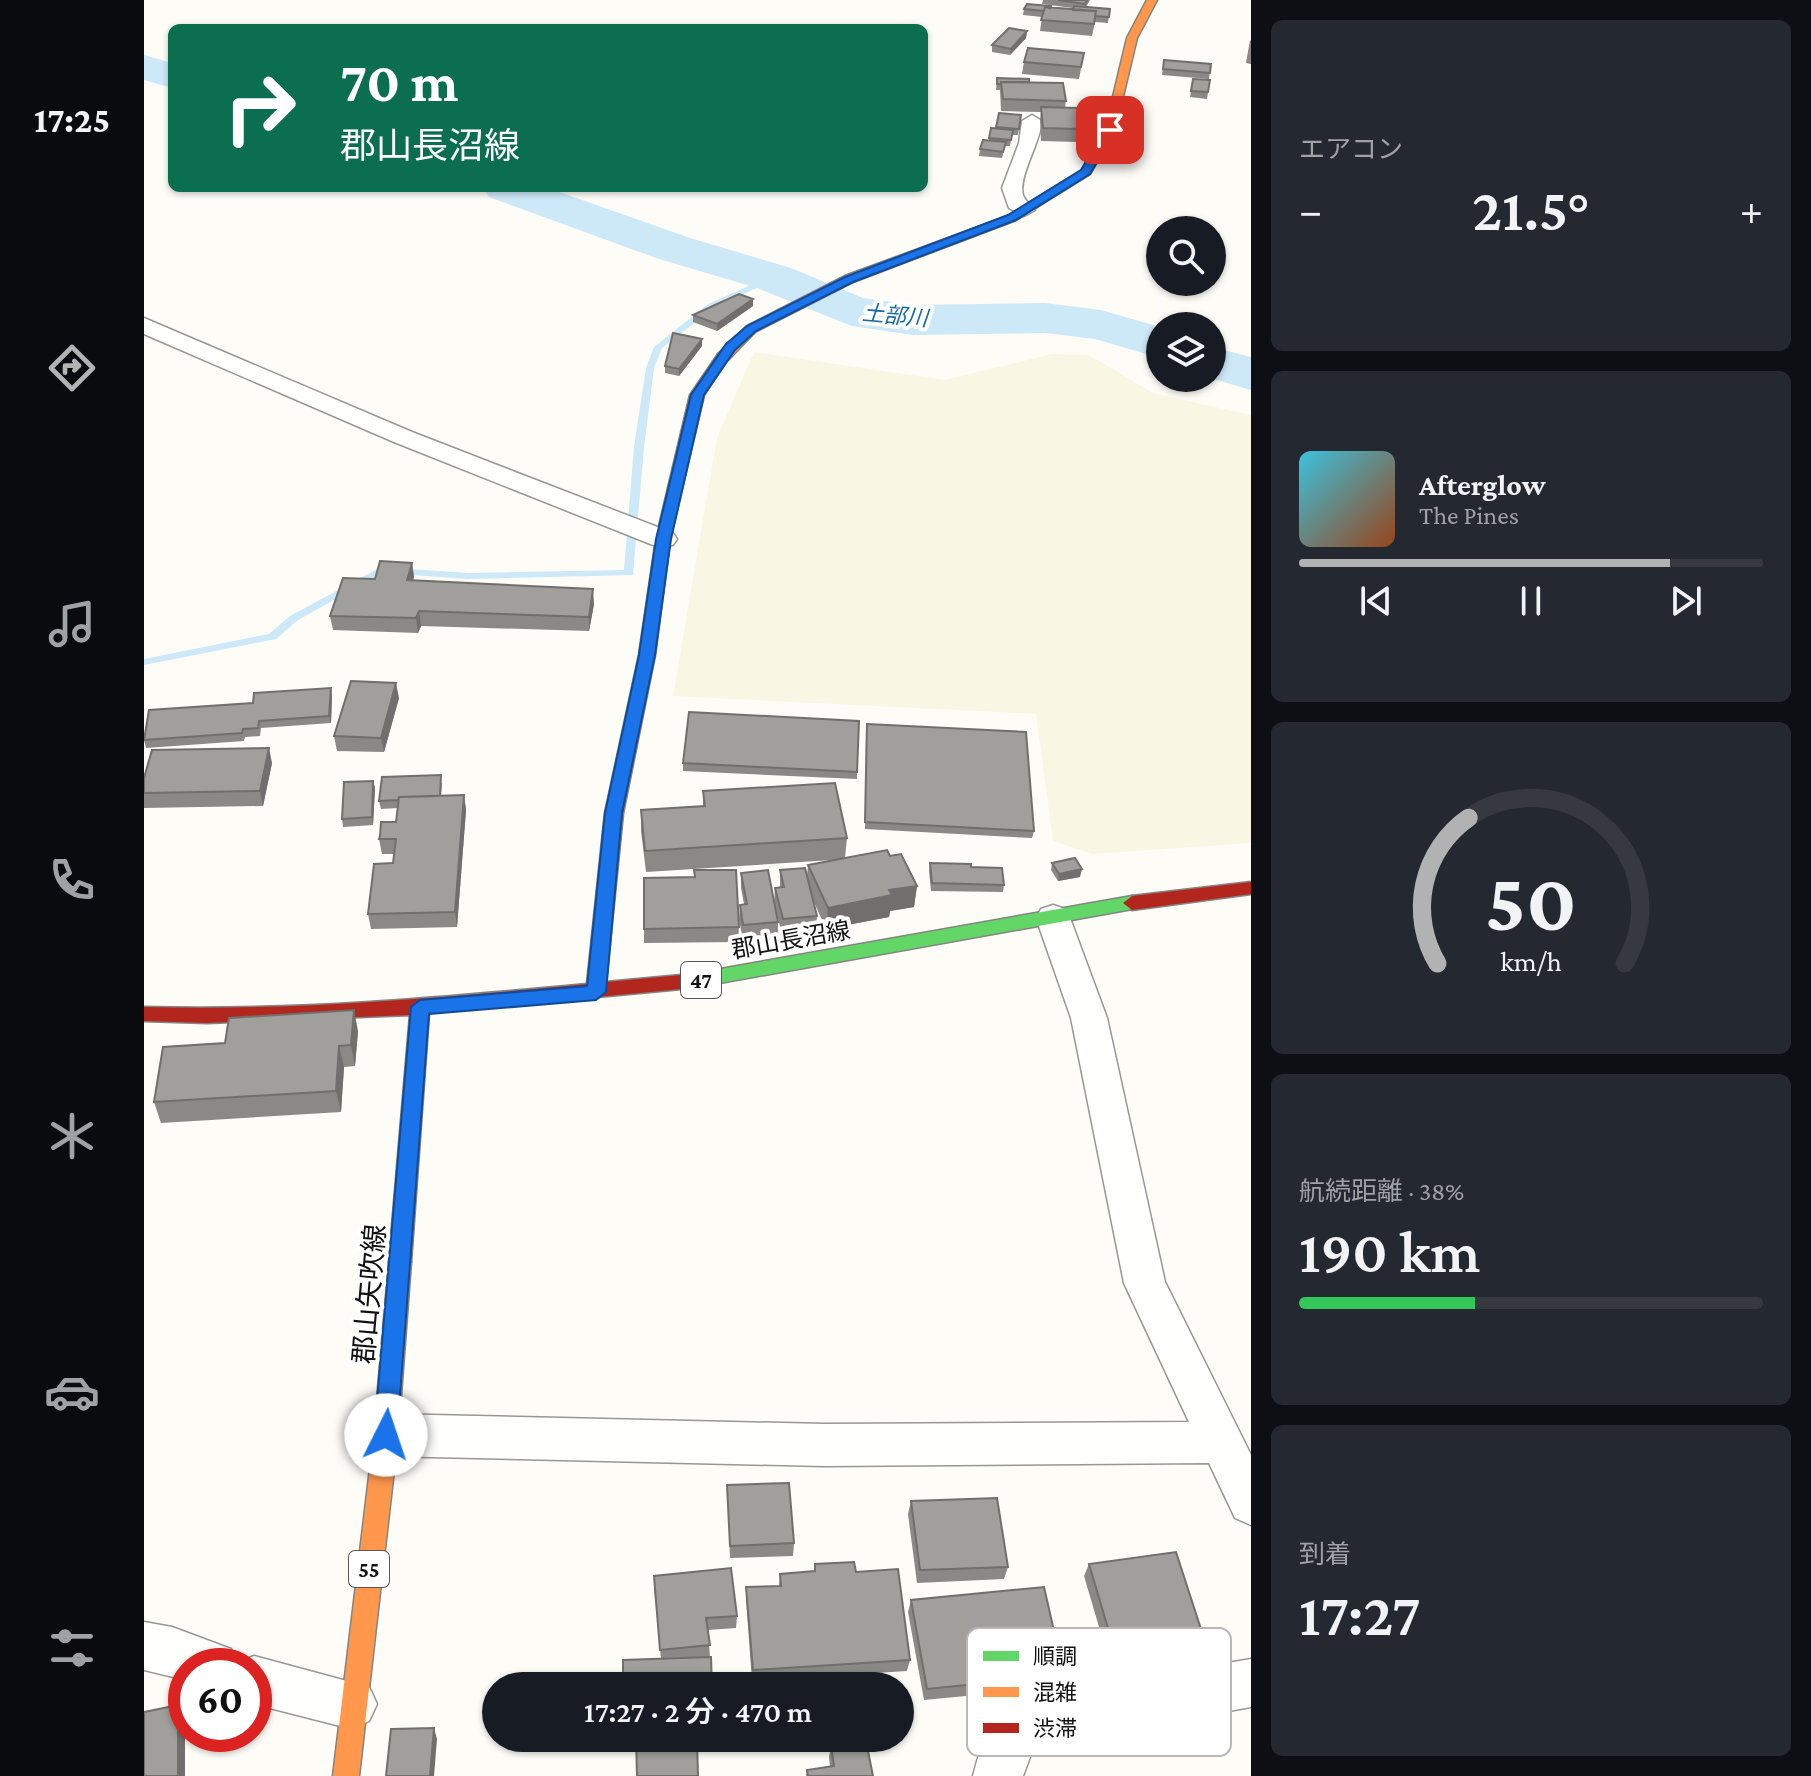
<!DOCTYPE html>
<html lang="ja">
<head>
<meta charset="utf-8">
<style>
	body { margin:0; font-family:"Crimson Pro","Noto Sans JP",serif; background:#242831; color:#f1f3f6; height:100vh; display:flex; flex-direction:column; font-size:30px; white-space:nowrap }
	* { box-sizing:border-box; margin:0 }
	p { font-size:26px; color:#9ea1a6 }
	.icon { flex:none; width:44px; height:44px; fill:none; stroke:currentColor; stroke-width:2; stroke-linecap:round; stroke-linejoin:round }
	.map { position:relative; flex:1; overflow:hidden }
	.sheet { display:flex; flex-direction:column; gap:20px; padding:20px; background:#0d0f14; width:560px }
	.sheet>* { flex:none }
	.guide { position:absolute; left:24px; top:24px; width:760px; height:168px; border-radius:12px; box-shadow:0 2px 6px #0004; background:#0b6e4f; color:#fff; overflow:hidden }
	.buttons { position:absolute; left:1002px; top:216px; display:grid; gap:16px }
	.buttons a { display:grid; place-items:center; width:80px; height:80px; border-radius:50%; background:#171b24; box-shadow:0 2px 6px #0004; font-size:40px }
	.speed { position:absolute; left:24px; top:1648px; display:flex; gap:16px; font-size:40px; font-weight:700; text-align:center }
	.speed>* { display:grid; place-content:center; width:104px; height:104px; border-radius:50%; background:#171b24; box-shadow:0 2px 6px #0004; line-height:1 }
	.speed .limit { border:12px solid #d22; background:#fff; color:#111 }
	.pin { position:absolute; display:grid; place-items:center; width:68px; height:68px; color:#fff; margin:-34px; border-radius:16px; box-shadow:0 4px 12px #0006 }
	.me { position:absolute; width:88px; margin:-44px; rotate:4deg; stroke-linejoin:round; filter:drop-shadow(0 0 6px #0008) }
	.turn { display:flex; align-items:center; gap:28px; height:168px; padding:0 40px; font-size:36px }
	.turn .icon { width:104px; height:104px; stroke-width:2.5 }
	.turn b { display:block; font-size:56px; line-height:68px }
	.big { font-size:60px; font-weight:600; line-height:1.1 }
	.sheet .card { flex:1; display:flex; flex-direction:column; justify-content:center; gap:12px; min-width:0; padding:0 28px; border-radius:12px; background:#242831 }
	.sheet .dial { align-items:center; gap:0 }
	.dial svg { height:208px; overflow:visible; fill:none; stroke:#363941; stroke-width:7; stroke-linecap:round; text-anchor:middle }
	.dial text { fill:#f1f3f6; stroke:none }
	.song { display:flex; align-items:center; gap:24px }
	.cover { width:96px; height:96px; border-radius:12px; background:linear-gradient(135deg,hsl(190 70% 55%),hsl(20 70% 35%)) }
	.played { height:8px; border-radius:4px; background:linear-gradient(90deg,#b2b2b3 80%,#363941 80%) }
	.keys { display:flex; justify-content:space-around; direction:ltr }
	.heat { display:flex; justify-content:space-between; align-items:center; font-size:44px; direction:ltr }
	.charge { height:12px; border-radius:6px; background:linear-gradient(90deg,#34c759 38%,#363941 0) }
	.trip { position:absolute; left:338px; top:1672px; width:432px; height:80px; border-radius:40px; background:#171b24; box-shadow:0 2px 6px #0004; font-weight:600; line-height:80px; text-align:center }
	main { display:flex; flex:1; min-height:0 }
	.menu { display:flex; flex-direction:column; width:144px; justify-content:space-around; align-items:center; background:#090b0e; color:#9ea1a6 }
	.menu .icon { width:56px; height:56px }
	.menu .on { color:#b2b2b3 }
	.menu b { font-size:36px; color:#f1f3f6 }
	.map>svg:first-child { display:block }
	.farmland { fill:#f9f7e4 }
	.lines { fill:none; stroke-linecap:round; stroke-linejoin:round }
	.stream { fill:#cde8f7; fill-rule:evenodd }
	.river { fill:#cde8f7; fill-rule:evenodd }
	.street-casing { stroke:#979795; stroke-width:3 }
	.fast-casing { stroke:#858482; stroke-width:3 }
	.slow-casing { stroke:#858482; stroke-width:3 }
	.jam-casing { stroke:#858482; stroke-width:3 }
	.street { fill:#fffffe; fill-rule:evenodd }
	.fast { fill:#63d668; fill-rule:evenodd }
	.slow { fill:#ff974d; fill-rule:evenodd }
	.jam { fill:#b3261e; fill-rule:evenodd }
	.wall { fill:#8a8986 }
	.shaded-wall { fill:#716f6d }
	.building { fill:#a19f9c; stroke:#716f6d; stroke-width:2 }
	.route { fill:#1a73e8; stroke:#114b97; stroke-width:2 }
	.labels { text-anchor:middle; stroke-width:8; stroke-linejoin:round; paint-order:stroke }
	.far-water-label { font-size:22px; font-style:italic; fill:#1768a6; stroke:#fff }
	.shield { fill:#fff; stroke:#585858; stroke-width:2 }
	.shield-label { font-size:22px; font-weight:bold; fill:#111 }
	.street-label { font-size:24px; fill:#111; stroke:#fff }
	.near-street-label { font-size:28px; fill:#111; stroke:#fff }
	.key { fill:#fff; stroke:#b8b8b8; stroke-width:2 }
	.key-label { font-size:22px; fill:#111 }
</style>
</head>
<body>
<main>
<nav class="menu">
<b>17:25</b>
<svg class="icon on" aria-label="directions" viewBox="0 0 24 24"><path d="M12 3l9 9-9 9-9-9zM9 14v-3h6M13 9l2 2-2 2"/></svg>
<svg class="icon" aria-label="music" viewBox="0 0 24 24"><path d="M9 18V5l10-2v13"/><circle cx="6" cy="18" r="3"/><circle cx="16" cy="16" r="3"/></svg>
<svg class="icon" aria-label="phone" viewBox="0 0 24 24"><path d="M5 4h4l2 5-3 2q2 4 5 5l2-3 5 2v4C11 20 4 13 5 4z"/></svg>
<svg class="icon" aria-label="climate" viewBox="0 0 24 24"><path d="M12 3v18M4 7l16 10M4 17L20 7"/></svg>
<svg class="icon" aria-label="car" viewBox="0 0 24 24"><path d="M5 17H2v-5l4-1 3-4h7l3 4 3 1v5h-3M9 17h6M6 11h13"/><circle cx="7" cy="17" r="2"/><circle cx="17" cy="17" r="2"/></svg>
<svg class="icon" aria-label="filters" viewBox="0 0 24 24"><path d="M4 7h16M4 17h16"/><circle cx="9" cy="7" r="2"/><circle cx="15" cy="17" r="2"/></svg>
</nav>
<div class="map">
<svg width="1107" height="1776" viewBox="0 0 1107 1776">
	<rect width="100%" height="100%" fill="#fdfcf7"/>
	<path class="farmland" d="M610 352 801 380 908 354 945 355 1009 393 1107 415V843L948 854 909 841 892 714 529 696 573 438Z"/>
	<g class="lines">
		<path class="stream" d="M627 276 634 278 570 308 518 348 510 368 500 447 489 575 324 579 239 573 154 620 132 639 0 665V659L125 634 146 616 237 567 324 573 480 570 490 447 502 368 510 347 564 304Z"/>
		<path class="river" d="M0 55 28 63V88L0 80Z
			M339 188H404L546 238 647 268 719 298 769 305 901 303 957 310 1016 327V358L951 339 901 333 769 335 708 326 613 288 512 258 345 197Z
			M1068 347 1107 357V390L1066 378Z"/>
		<defs>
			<path id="street" d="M888 115 898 121C896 143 874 177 879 195 881 201 887 205 891 210L880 216 865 208 858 188 875 143 878 121Z
				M0 318 268 432 529 533 533 539 529 545H509L250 442 0 334Z
				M909 905 921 909 926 918 963 1018 1021 1282 1107 1455V1525L1091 1518 1065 1463 680 1466 242 1456 226 1450 220 1435 226 1420 242 1414 680 1424 1045 1422 980 1283 927 1018 892 918 897 909Z
				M0 1622 28 1627 87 1649 93 1663 110 1656 225 1687 233 1704 225 1721 208 1729 110 1704V1666H42V1680L0 1670Z
				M1107 1659V1707L890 1746 879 1776H829C838 1744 843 1713 876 1699Z"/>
			<path id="fast" d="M988 896 994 898 997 903 994 908 548 988 541 986 539 981 541 976 548 974Z"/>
			<path id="slow" d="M1003 0H1013L993 38 971 130 946 174 872 220 709 282 611 332 584 360H574V354L603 326 701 276 864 216 938 170 961 130 983 38Z
				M256 1253 264 1255 267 1262 254 1435 215 1776H189L230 1435 245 1262 248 1255Z"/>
			<path id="jam" d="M574 354 585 357 560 395 526 539 511 655 479 813 462 982 548 974 555 976 557 981 555 986 548 988 285 1013 267 1262 264 1269 256 1271 248 1269 245 1262 266 1015 63 1023 0 1021V1007C148 1011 296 998 443 984L461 813 495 655 512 539 546 395Z
				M1107 882V894L988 910 979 903 988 896Z"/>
		</defs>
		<use href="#street" class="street-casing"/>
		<use href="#fast" class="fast-casing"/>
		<use href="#slow" class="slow-casing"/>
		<use href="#jam" class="jam-casing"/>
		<use href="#street" class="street"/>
		<use href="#fast" class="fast"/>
		<use href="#slow" class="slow"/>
		<use href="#jam" class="jam"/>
	</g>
	<path class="wall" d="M899 0H946L942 7 966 9 964 23 951 22 948 36 896 31 898 17 879 15 880 9 907 8 929 10V8L898 4Z
		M883 31 882 38 866 55 848 52V45Z
		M1106 40 1107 41V64L1102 63Z
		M940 53 935 79 878 74 880 62Z
		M1020 60 1067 64 1065 79 1018 75Z
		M853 78 885 82 922 101 921 108 935 129 933 142 897 141 896 120 897 112 857 111 856 90H852Z
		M1049 79 1066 80 1063 99 1046 97Z
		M855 113 877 115 874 135H868L866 146H861L858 158 835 156 836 149 845 140 847 128H852Z
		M609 299V306L573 331 549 322V315Z
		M558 346 535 376 521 373V366Z
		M268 563 270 577 269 580 450 604 445 631 277 626 274 633 189 630 186 616 231 579Z
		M188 696 187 723 117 728 116 736 101 737 100 741 2 748 0 740 109 703Z
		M255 698 240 752 193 751 190 736Z
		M722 731 890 831 888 838 721 829Z
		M128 763 119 806 0 808V778Z
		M539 763 713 772V779L539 771Z
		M229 781 231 788 229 825 199 827 198 819Z
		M298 783 297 796 320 795 322 810 313 927 227 929 224 914 249 863 250 854H238L235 839 252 822 254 808 237 809 235 801Z
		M559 791 703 838 701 858 746 856 773 886 770 907 746 911 745 917 682 929 670 902 673 916 672 930 638 934 630 903 631 888H636V870L663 876 664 865 688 860 502 872 497 831V810L559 806Z
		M786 863 827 867 860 885 859 892 787 891 785 871Z
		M908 863 936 877 914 881 907 870Z
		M597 873 634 922V936L599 940 595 920 596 905 600 904 597 888Z
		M550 877 595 927 594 942 500 943V878Z
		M214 1031 211 1066 200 1067 197 1112 17 1123 10 1102 81 1043Z
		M583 1485 650 1543 649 1556 586 1558Z
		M767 1501 864 1567 860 1579 773 1583 764 1514Z
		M671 1564 712 1572 766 1660 763 1671 608 1681 602 1599V1587L635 1586 636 1574 670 1571Z
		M945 1564 1066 1657 1059 1668 971 1681 940 1576Z
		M510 1588 593 1616 592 1628 564 1630 566 1657 517 1659Z
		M767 1600 920 1675 916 1687 780 1700 764 1612Z
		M480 1738H570V1752H554L492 1741 480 1742Z
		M687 1746 729 1776H662L663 1770 686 1767 685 1757Z"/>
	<path class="shaded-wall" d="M883 31 882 38 866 55 867 49Z
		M609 299V306L573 331V324Z
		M558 339V346L535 376V369Z
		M268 563 270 577 265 595 263 580Z
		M449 589 450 604 445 631V617Z
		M275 611 277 626 274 633 272 618Z
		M252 683 255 698 240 752 237 738Z
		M187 688 188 696 187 723 185 716Z
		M125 748 128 763 119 806 116 791Z
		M229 781 231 788 229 825 228 817Z
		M320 795 322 810 313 927 311 912Z
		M938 869 936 877 914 881 915 874Z
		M773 886 770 907 746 911 745 917 682 929 684 908 745 890Z
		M210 1010 214 1031 211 1066 207 1045Z
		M195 1046 200 1067 197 1112 192 1091Z
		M34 1705 41 1716V1776H34Z
		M290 1728 293 1739 290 1776H286Z"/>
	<path class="building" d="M914 0H943L941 4Z
		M883 4 907 6 906 8 901 7 900 11 880 9Z
		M930 6 966 9 965 17 951 16 952 11 929 10Z
		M901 7 952 11 950 24 897 20Z
		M865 28 883 31 867 49 848 45Z
		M884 48 940 53 937 67 880 62Z
		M1020 60 1067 64 1066 73 1019 69Z
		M853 78 885 79V82H857V84H853Z
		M1049 79 1066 80 1064 92 1047 91Z
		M857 82 919 83 922 101 859 99Z
		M897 107 933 108 935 129 899 128Z
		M855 113 877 115 875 129 852 127Z
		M847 128 869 130 867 140 845 138Z
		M839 140 862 142 859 152 836 149Z
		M595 294 609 299 573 324 549 315Z
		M529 333 558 339 535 369 521 366Z
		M236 561 268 563 263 580 449 589 445 617 275 611 272 618 186 616 199 578 231 579Z
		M207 681 252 683 237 738 190 736Z
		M187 688 185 716 115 721 114 728 99 729 98 733 0 740 5 710 109 703 110 693Z
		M545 712 715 721 713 772 539 763Z
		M723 724 882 732 890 831 721 822Z
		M125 748 116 791 0 793V778L8 750Z
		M297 775 296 796 255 797 254 800 235 801 238 777Z
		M229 781 228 817 198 819 200 782Z
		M691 783 703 838 501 851 497 810 561 806 559 791Z
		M320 795 311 912 224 914 230 864 249 863 252 839H235L236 836 237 822H252L255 797Z
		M743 850 746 856 757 854 773 886 745 890 748 895 684 908 664 865Z
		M931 858 938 869 915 874 908 863Z
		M786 863 827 864V867L858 868 860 885 788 883Z
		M661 868 673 916 639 919 631 888 640 887 636 870Z
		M550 870H592L595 927 500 929V878L551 877Z
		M624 870 634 922 599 925 596 905 603 904 597 873Z
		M210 1010 207 1045 195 1046 192 1091 10 1102 19 1047 81 1043 85 1018Z
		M645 1483 650 1543 586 1546 583 1485Z
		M853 1498 864 1567 776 1570 767 1501Z
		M1032 1552 1066 1657 976 1669 945 1564Z
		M710 1562 712 1572 754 1569 766 1660 609 1670 602 1587 637 1586 636 1574 671 1571V1564Z
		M587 1568 593 1616 562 1618 566 1645 516 1650 510 1576Z
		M900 1587 920 1675 783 1689 767 1600Z
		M567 1657 568 1686H479V1660Z
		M34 1705V1776H0V1712Z
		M290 1728 286 1776H242L247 1729Z
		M492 1738H570V1741H553L554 1776H493Z
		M722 1741 729 1776H664L663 1770 690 1766 687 1746Z"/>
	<path class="route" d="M962 127 972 130 946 174 872 220 709 282 612 331 591 350 560 395 527 539 511 655 478 813 462 992 452 1000 285 1014 253 1435 250 1443 242 1446 233 1443 230 1435 267 1007 276 1000 443 986 461 813 495 655 512 539 547 395 582 344 603 326 701 277 864 215 937 170Z"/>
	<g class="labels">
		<g class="far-water-label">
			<text transform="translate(751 315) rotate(5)" y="8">土部川</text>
		</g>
		<g class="shield">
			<rect x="537" y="962" width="40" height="36" rx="6"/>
			<rect x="205" y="1551" width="40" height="36" rx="6"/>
		</g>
		<g class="shield-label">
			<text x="557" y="988">47</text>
			<text x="225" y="1577">55</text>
		</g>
		<g class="street-label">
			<text transform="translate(647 940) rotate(-10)" y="8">郡山長沼線</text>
		</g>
		<g class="near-street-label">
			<text transform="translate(225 1294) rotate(-85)" y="10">郡山矢吹線</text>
		</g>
	</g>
	<rect x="823" y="1628" width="264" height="128" rx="12" class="key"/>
	<rect x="839" y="1651" width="36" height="10" fill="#63d668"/>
	<rect x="839" y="1687" width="36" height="10" fill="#ff974d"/>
	<rect x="839" y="1723" width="36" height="10" fill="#b3261e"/>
	<g class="key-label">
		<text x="889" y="1664">順調</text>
		<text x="889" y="1700">混雑</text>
		<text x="889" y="1736">渋滞</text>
	</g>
</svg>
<div class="buttons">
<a><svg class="icon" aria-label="search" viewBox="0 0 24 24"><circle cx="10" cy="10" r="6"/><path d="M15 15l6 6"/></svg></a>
<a><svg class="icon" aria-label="layers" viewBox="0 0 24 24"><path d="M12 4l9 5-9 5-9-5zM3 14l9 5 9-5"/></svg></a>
</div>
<div class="speed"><div class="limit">60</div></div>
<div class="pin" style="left:966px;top:130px;background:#d93025"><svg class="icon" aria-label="arrive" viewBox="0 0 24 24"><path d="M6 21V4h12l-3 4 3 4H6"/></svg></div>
<svg class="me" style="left:242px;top:1435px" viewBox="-20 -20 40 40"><circle r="19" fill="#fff"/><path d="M0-13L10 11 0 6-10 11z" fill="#1a73e8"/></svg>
<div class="trip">17:27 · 2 分 · 470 m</div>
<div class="guide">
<div class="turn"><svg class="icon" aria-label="right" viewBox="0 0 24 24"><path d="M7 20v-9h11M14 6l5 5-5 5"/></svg><div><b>70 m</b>郡山長沼線</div></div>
</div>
</div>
<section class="sheet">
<div class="card"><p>エアコン</p>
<div class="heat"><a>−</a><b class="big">21.5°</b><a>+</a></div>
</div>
<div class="card">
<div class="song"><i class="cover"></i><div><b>Afterglow</b><p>The Pines</p></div></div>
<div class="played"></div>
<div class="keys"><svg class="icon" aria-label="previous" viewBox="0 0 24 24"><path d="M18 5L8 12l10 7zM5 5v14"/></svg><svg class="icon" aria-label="pause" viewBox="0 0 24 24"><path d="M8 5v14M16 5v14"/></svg><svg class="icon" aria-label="next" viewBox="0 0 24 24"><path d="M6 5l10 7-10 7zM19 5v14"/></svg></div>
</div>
<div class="card dial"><svg viewBox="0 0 100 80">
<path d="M14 69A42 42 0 1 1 86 69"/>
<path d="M14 69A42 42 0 0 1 26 13" stroke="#b2b2b3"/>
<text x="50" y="56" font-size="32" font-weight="700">50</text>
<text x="50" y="72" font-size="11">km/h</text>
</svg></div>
<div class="card"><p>航続距離 · 38%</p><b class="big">190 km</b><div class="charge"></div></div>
<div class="card"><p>到着</p><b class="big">17:27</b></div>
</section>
</main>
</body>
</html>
